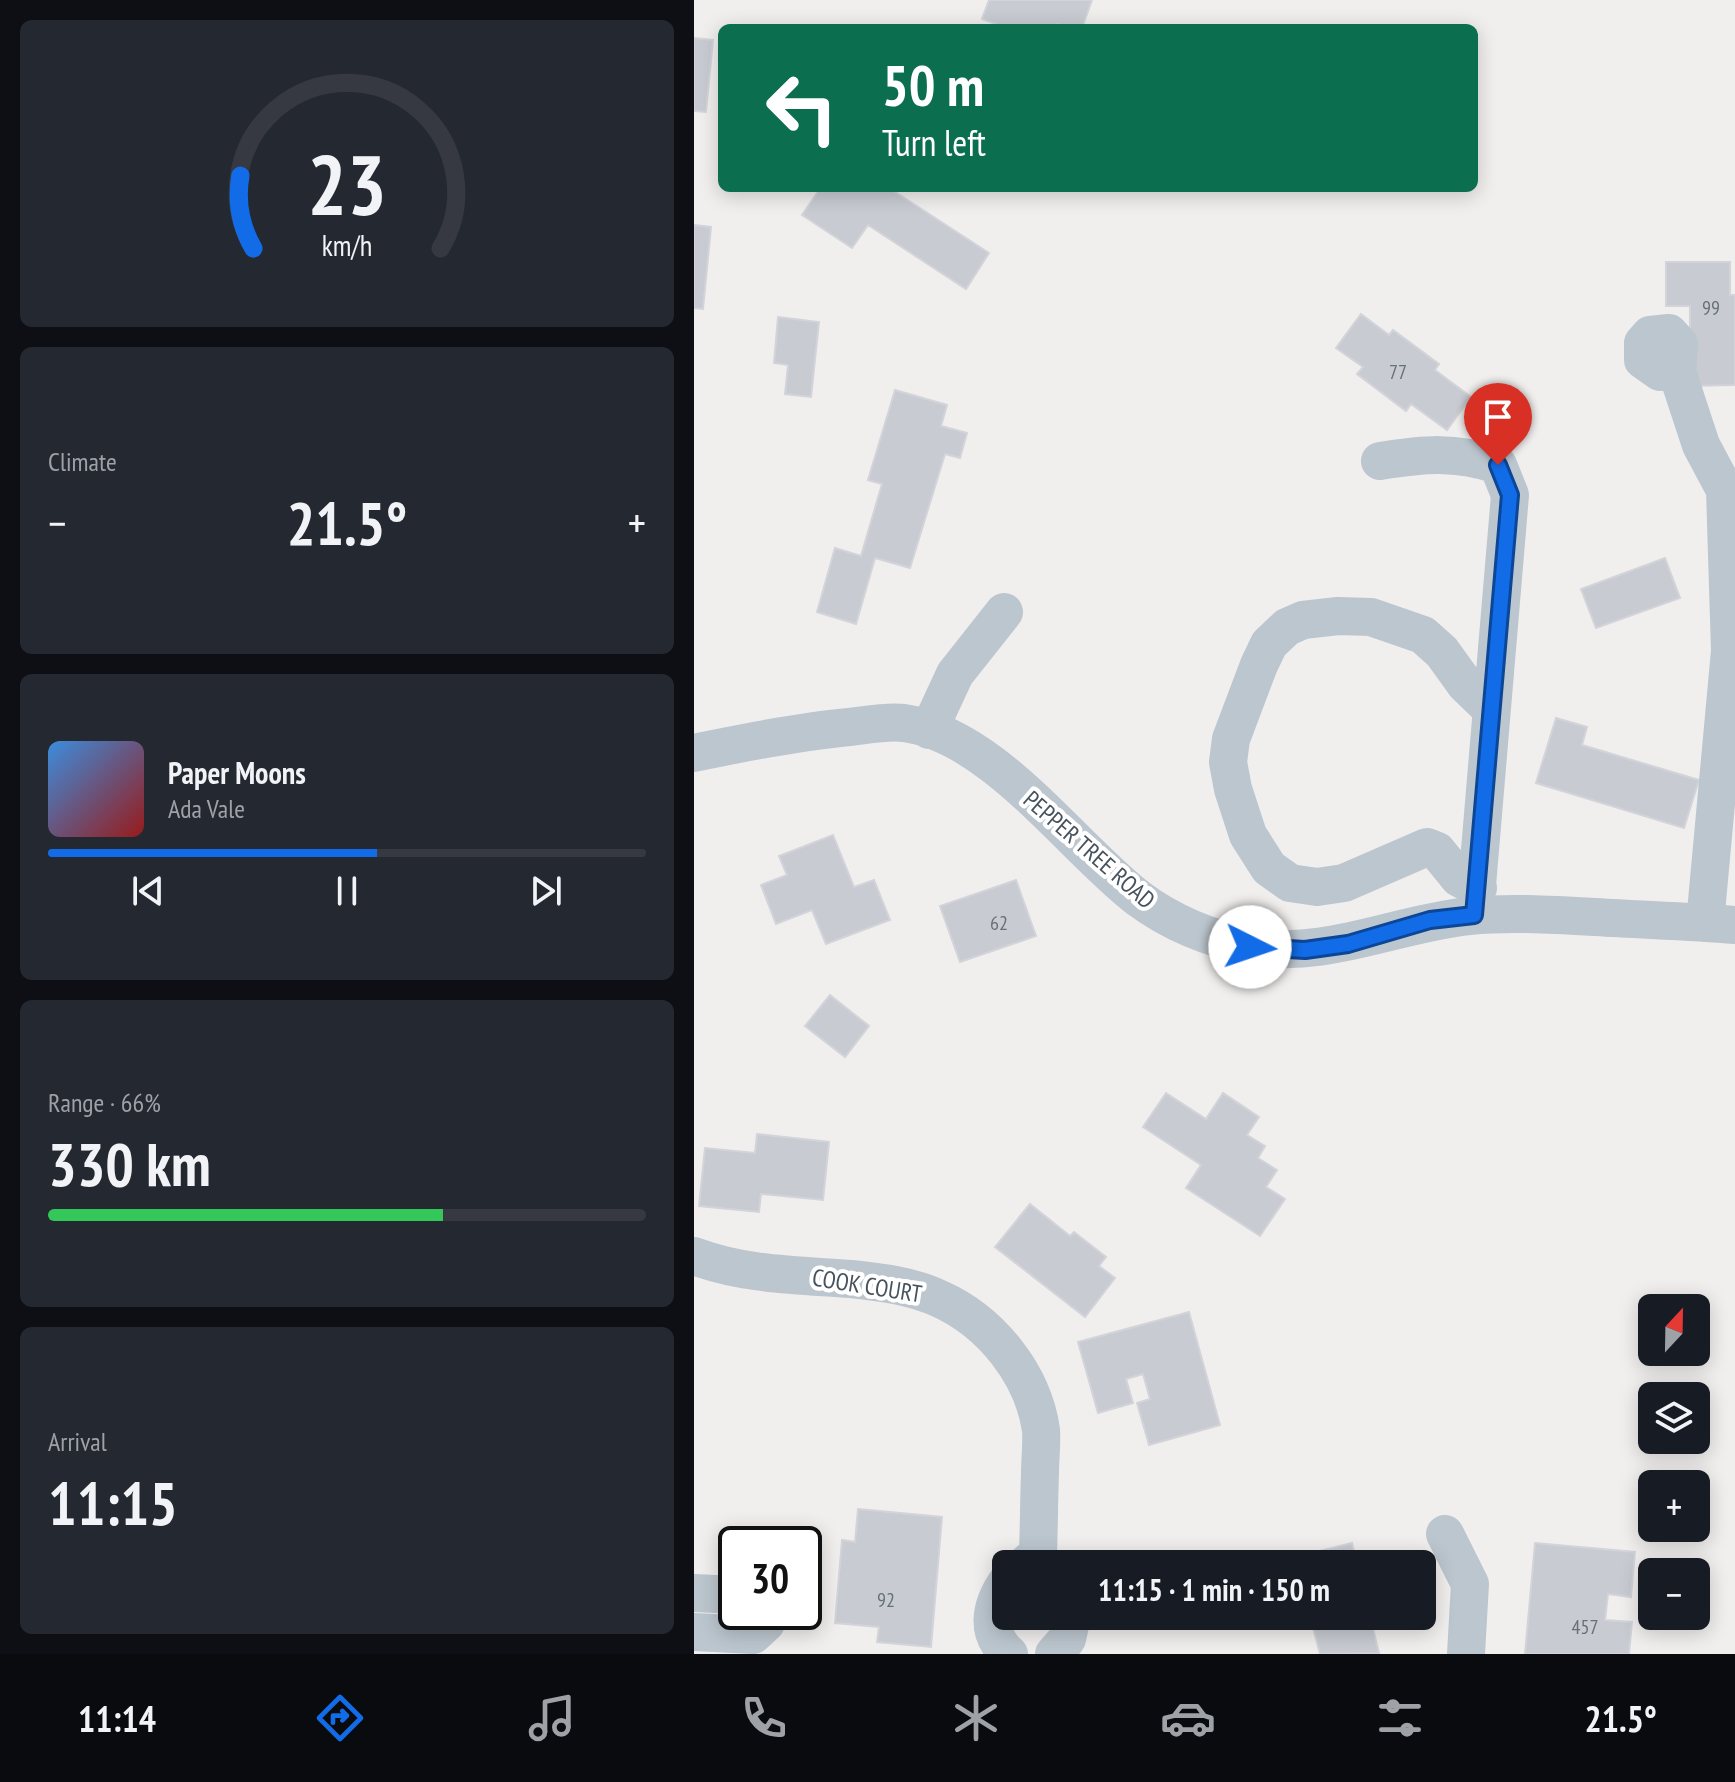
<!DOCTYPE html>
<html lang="en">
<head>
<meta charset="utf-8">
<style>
	body { margin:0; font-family:"PT Sans Narrow",sans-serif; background:#242831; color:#f1f3f6; height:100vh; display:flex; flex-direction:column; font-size:30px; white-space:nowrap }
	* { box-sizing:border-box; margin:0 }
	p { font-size:26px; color:#9ea1a6 }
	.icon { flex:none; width:44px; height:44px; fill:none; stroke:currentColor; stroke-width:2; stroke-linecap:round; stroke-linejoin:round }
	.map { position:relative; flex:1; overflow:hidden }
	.panel { display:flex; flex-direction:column; gap:20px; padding:20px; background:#0d0f14; width:694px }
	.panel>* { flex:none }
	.banner { position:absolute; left:24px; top:24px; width:760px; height:168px; border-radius:12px; box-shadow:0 4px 20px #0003; background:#0b6e4f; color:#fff; overflow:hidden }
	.needle { width:52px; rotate:22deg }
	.buttons { position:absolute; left:944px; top:1294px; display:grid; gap:16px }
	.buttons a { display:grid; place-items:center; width:72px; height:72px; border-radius:12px; background:#171b24; box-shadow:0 4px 20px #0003; font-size:40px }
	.speed { position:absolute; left:24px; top:1526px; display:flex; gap:16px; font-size:40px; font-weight:700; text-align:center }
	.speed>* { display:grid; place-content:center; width:104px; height:104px; border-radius:50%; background:#171b24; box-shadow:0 4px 20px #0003; line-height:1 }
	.speed .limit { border:4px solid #111; border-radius:12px; background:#fff; color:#111 }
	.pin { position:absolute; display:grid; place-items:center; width:68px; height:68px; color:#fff; margin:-82px -34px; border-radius:50% 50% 50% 0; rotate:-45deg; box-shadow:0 0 8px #0007 }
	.pin .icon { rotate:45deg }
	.me { position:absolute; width:88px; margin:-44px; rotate:94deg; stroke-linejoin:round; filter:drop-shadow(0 0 6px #0008) }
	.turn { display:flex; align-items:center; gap:28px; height:168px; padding:0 32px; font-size:36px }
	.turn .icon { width:104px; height:104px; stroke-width:2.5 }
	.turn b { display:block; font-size:56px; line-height:68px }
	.big { font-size:60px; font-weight:800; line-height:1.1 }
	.panel .widget { flex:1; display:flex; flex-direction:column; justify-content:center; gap:12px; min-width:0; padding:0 28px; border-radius:12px; background:#242831 }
	.panel .dial { align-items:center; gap:0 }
	.dial svg { height:208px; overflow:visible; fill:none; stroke:#363941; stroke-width:7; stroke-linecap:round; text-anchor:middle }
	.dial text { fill:#f1f3f6; stroke:none }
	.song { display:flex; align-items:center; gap:24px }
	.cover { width:96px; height:96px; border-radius:12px; background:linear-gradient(135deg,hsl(210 70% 55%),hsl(0 70% 35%)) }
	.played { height:8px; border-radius:4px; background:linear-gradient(90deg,#126ce7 55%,#363941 55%) }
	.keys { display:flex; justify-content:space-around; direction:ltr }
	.heat { display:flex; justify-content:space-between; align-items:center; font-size:44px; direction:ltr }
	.charge { height:12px; border-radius:6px; background:linear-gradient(90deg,#34c759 66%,#363941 0) }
	.trip { position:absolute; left:298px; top:1550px; width:444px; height:80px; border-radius:12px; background:#171b24; box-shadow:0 4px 20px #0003; font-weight:800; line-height:80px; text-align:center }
	.tab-bar { display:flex; height:128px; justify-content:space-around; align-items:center; background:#090b0e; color:#9ea1a6 }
	.tab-bar .icon { width:56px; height:56px }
	.tab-bar .on { color:#126ce7 }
	.tab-bar b { font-size:36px; color:#f1f3f6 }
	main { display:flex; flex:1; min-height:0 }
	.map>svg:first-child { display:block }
	.building { fill:#c8cbd1; stroke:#d2d4da; stroke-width:2 }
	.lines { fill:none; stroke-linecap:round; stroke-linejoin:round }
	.minor { stroke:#bcc6ce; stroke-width:38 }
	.route-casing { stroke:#0c4696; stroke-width:20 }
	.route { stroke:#126ce7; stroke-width:14 }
	.labels { text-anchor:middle; stroke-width:8; stroke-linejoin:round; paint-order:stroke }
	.number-label { font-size:20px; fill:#66707a }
	.street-label { font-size:24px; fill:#46525d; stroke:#fff }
</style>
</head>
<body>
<main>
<section class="panel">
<div class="widget dial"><svg viewBox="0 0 100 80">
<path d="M14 69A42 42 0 1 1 86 69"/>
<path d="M14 69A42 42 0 0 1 9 41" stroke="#126ce7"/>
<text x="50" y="56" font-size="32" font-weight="700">23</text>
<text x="50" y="72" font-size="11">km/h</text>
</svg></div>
<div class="widget"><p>Climate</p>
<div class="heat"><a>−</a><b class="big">21.5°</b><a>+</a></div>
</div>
<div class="widget">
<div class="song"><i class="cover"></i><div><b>Paper Moons</b><p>Ada Vale</p></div></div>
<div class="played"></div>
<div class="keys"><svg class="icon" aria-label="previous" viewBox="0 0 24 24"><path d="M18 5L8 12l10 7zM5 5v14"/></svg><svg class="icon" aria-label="pause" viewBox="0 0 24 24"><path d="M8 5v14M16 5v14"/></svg><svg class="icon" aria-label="next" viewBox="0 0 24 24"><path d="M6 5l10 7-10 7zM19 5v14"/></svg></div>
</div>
<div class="widget"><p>Range · 66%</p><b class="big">330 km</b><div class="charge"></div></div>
<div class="widget"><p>Arrival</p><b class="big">11:15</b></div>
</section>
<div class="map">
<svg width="1041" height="1654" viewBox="0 0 1041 1654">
	<rect width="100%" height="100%" fill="#f1eeee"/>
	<path class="building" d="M295 0H398L388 28H376L363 24 362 28H301L302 24 288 19Z
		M0 38 19 40 12 112 0 111Z
		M121 188H195L295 253 272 289 174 225 158 248 108 215 125 190Z
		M0 225 17 227 9 309 0 308Z
		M972 262H1036V295H1041V385L996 386V306H972Z
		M667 314 695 335 699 330 745 364 741 370 777 397 753 430 717 404 712 411 663 374 669 367 642 348Z
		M84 317 125 322 117 397 91 394 94 365 80 363Z
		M201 390 253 405 247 426 273 433 266 458 251 454 216 568 181 558 162 624 123 612 141 548 167 556 188 484 174 480Z
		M971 558 986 598 902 628 887 589Z
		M862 718 893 727 888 745 1005 780 990 828 842 783Z
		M139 835 160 887 180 880 196 920 132 944 118 910 82 924 67 885 93 875 85 856Z
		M322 880 342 936 266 962 246 906Z
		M136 995 175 1026 151 1057 111 1026Z
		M472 1093 512 1119 529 1093 565 1117 553 1135 571 1146 564 1158 583 1170 572 1187 591 1199 566 1236 492 1188 507 1165 449 1127Z
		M63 1134 135 1142 129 1200 67 1194 65 1212 5 1206 11 1148 61 1153Z
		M336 1204 376 1236 380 1232 412 1257 405 1266 421 1278 391 1317 301 1247Z
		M495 1312 526 1425 455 1445 443 1403 456 1399 449 1374 432 1379 439 1403 404 1413 384 1342Z
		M164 1509 248 1517 237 1647 183 1642 185 1627 141 1623 148 1540 161 1542Z
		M658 1543 663 1564H604L602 1557Z
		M841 1543 941 1552 937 1597 914 1594 911 1620 938 1622 935 1654H831Z
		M616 1616H676L685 1653 626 1654Z"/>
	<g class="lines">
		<path class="minor" d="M983 372H966L949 360V343L956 335 975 333 985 344 983 372 1007 445 1031 490 1036 651 1011 923
			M686 461C731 454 760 451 804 465L816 495 781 909
			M235 730 261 674 310 612
			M0 753C52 742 103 732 155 727 173 725 192 721 210 723 299 735 376 845 444 898 476 922 516 939 555 946 631 960 700 924 775 916 817 912 860 915 902 917 948 920 995 921 1041 925
			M784 888 765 878 743 851 733 847 650 883 623 887 596 883 575 868 554 835 539 789 534 762 537 739 565 665 575 644 593 627 609 620 644 616 677 617 729 635 748 652 771 684 797 709
			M0 1256C51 1275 103 1275 157 1279 186 1282 219 1286 246 1299 297 1322 339 1374 347 1430 348 1444 346 1459 346 1473 345 1499 345 1526 344 1553L332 1564
			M751 1534 776 1584 772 1654
			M312 1583C296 1607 291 1634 315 1654
			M0 1593 42 1595
			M0 1632 59 1635 72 1623 73 1612
			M360 1654 373 1639 378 1616"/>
	</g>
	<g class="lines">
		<defs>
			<path id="route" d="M556 947 611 950 654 944 736 920 780 915 816 495 804 465"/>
		</defs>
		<use href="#route" class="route-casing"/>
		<use href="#route" class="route"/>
	</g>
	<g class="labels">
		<g class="number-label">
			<text x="1017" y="315">99</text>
			<text x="704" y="379">77</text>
			<text x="305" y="930">62</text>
			<text x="192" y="1607">92</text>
			<text x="891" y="1634">457</text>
		</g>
		<g class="street-label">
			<text transform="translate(395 850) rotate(41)" y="8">PEPPER TREE ROAD</text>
			<text transform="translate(173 1286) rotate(9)" y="8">COOK COURT</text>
		</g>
	</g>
</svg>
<div class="buttons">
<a><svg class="needle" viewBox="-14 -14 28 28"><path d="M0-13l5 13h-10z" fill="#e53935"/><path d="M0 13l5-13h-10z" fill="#9ea1a6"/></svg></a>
<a><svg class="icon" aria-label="layers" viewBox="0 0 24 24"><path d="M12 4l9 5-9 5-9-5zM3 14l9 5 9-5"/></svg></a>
<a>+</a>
<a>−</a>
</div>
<div class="speed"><div class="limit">30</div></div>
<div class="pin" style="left:804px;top:465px;background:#d93025"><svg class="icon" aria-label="arrive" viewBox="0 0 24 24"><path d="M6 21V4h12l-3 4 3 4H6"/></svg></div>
<svg class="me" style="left:556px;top:947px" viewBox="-20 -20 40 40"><circle r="19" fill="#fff"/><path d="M0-13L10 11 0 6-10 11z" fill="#126ce7"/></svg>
<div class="trip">11:15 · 1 min · 150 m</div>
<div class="banner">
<div class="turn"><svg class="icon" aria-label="left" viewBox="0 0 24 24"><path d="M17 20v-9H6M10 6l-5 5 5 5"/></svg><div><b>50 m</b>Turn left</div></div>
</div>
</div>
</main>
<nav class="tab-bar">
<b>11:14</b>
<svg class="icon on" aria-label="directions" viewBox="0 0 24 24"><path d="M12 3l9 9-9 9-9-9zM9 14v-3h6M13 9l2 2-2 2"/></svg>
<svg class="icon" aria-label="music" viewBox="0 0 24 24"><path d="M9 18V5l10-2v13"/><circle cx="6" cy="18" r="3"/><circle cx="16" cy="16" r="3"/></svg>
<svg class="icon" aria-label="phone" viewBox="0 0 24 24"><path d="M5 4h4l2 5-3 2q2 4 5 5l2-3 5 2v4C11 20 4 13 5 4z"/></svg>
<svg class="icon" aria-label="climate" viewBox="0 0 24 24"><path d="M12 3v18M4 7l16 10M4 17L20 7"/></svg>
<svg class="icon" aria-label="car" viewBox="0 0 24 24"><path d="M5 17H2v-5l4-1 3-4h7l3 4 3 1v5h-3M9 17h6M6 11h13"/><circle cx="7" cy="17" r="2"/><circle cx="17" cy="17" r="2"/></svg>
<svg class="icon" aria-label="filters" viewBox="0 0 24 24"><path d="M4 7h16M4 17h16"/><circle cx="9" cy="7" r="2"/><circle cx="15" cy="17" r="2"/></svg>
<b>21.5°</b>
</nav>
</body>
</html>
